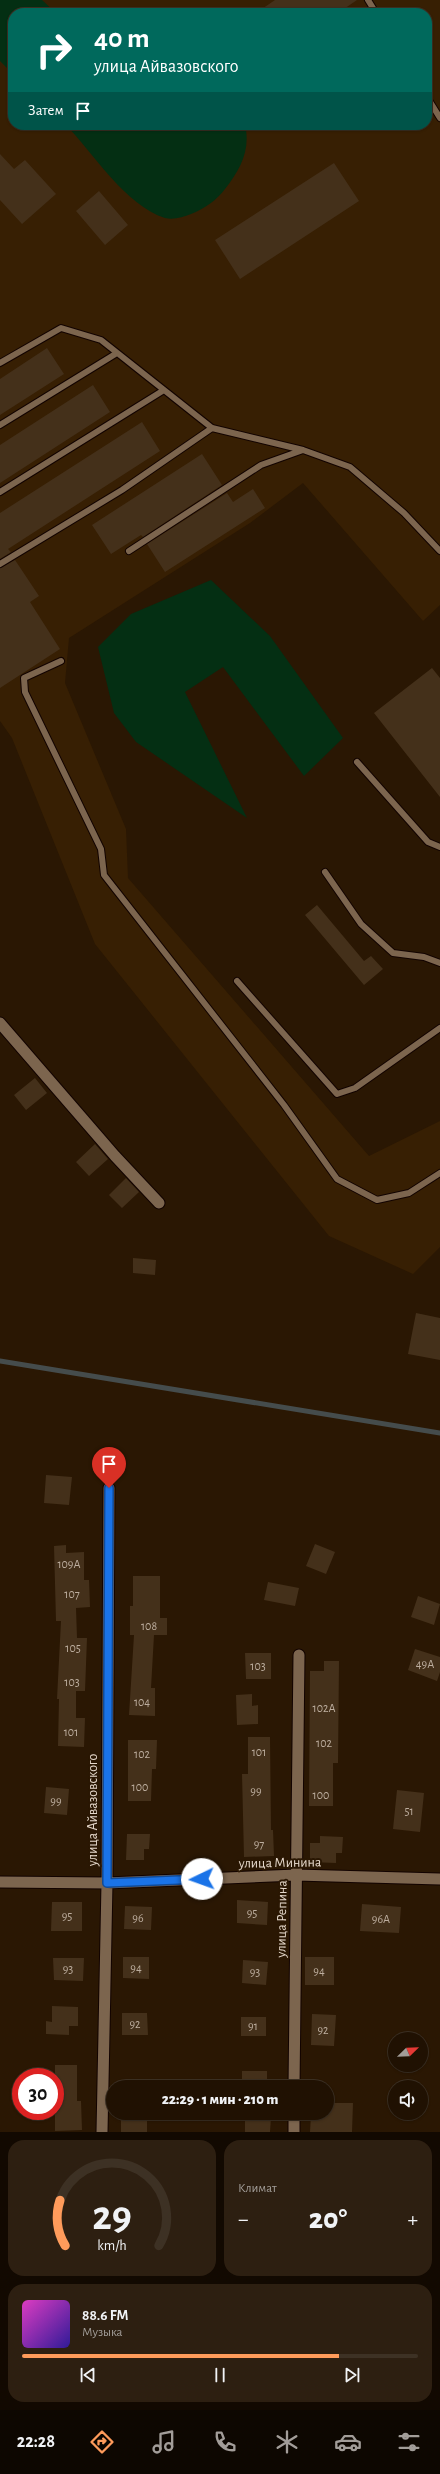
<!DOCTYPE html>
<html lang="ru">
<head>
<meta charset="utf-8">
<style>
	body { margin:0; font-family:"Alegreya Sans",sans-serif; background:#2d1f11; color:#f1f3f6; height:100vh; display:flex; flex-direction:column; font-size:15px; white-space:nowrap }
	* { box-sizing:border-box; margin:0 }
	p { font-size:13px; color:#a29d99 }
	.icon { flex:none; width:22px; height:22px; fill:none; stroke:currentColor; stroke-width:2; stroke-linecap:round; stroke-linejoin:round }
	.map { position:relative; height:2132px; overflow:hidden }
	.panel { display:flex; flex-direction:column; gap:8px; padding:8px; background:#120901; flex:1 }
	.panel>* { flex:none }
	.top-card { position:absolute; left:8px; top:8px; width:424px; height:122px; border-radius:16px; box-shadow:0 1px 3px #0004,0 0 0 1px #3d3124; background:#00695c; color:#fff; overflow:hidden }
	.needle { width:26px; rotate:67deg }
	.buttons { position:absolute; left:388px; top:2032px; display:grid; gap:8px }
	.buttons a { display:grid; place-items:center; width:40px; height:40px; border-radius:50%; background:#201102; box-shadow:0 1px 3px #0004,0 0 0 1px #3d3124; font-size:20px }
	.speed { position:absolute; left:12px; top:2068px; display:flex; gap:8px; font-size:20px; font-weight:700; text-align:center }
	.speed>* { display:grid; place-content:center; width:52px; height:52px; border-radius:50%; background:#201102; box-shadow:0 1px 3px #0004,0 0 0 1px #3d3124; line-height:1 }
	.speed .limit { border:6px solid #d22; background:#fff; color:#111 }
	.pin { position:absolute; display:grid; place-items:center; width:34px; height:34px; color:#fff; margin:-41px -17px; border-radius:50% 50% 50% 0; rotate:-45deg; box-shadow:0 0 4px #0007 }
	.pin .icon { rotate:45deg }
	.me { position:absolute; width:44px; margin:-22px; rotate:267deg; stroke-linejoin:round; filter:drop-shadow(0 0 3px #0008) }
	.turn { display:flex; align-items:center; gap:14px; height:84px; padding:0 20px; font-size:18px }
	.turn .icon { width:52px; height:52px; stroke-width:2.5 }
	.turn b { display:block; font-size:28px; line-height:34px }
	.then { display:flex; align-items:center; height:38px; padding:0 20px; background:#0003; gap:8px; font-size:15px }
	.big { font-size:30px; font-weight:800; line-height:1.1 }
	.panel .card { flex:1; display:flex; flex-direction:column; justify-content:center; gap:6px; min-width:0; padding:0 14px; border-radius:16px; background:#2d1f11 }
	.panel .dial { align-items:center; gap:0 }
	.dial svg { height:104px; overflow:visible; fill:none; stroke:#3d3124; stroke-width:7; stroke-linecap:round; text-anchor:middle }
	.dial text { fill:#f1f3f6; stroke:none }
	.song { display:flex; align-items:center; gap:12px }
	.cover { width:48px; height:48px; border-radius:6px; background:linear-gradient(135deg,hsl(310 70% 55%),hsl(250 70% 35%)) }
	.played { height:4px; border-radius:2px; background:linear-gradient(90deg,#ff9b5b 80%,#3d3124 80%) }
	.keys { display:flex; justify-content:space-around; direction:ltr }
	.heat { display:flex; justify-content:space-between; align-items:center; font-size:22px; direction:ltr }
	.panel .tiles { flex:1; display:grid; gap:8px; grid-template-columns:1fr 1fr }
	.card:last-child { grid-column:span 2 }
	.trip { position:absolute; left:106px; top:2080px; width:228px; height:40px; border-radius:20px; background:#201102; box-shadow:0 1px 3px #0004,0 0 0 1px #3d3124; font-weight:800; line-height:40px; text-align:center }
	.dock { display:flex; height:64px; justify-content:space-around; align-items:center; background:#0d0701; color:#a29d99 }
	.dock .icon { width:28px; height:28px }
	.dock .on { color:#ff9b5b }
	.dock b { font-size:18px; color:#f1f3f6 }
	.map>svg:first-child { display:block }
	.built { fill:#371f03; fill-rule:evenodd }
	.green { fill:#042f13 }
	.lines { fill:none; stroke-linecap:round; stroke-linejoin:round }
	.stream { stroke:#454c4c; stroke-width:5 }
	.building { fill:#44301a }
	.service-casing { stroke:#120300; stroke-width:8 }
	.minor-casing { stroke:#120300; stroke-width:13 }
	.service { stroke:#7c654e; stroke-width:6 }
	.minor { stroke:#7c654e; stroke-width:11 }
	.route-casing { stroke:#114b97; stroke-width:10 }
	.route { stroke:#1a73e8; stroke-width:7 }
	.labels { text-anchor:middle; stroke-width:4; stroke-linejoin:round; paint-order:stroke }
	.number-label { font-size:12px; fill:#bdae9f }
	.street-label { font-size:14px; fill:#e5d8cb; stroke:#2a1703 }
</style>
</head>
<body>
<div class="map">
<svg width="440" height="2132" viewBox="0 0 440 2132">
	<rect width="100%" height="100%" fill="#2a1703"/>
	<path class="built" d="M0 0H440V605L423 621 303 483 250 523 69 638 65 683 126 829 128 878 369 1156 440 1121V1247L413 1274 329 1236 95 944 12 738 0 721ZM13 13H427V125H13Z"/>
	<path class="green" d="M0 0H42L56 13H13V74L0 61Z
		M66 125H245C251 150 240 170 225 189 217 200 204 209 191 214 183 217 174 220 165 218 125 205 94 154 66 125Z
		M211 580 270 636 343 738 304 776 223 667 185 692 247 818 136 742 114 713 98 647 131 614Z"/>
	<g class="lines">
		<path class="stream" d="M0 1361 440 1433"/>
	</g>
	<path class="building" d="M275 0H357L338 13H256Z
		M0 154 14 169 25 160 56 194 22 224 0 200Z
		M334 163 359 201 240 279 215 240Z
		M99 191 128 225 105 245 76 211Z
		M47 348 64 374 0 415V379Z
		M93 385 110 412 0 483V445Z
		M142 422 160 451 8 549 11 552 0 559V513Z
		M202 454 222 485 143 537 141 535 111 554 92 525Z
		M253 489 265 508 165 572 147 544 227 493 233 502Z
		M15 560 39 596 30 602 60 649 0 688V568Z
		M432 668 440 678V797L374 713Z
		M317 905 364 961 371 956 383 969 364 985 305 915Z
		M35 1078 47 1093 26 1110 14 1095Z
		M95 1144 108 1159 89 1176 76 1162Z
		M126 1178 139 1192 122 1208 109 1195Z
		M133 1258 156 1260 155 1275 133 1273Z
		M416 1313 440 1318V1360L408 1354Z
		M46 1475 72 1477 69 1505 44 1503Z
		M315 1544 335 1552 326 1574 306 1566Z
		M66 1545V1553L84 1552V1580H89L90 1607 76 1608 77 1638H87L85 1691H76V1718H85L84 1747 58 1746 59 1699H57L61 1621H56L54 1546Z
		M133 1576H160V1618H167V1635H154L151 1688H155V1716L129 1715 134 1635H130V1606H133Z
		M268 1582 299 1588 295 1606 264 1600Z
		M418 1596 440 1604 434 1625 411 1617Z
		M415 1649 440 1657V1672L437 1681 408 1670Z
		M245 1653H271V1679H246Z
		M324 1661H339L338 1763H333V1806H309L310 1671H324Z
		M252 1694V1706L258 1705V1724L237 1725 236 1695Z
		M248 1737H270L271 1830H273L274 1856 244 1857 242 1774H248Z
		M128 1740H157L156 1769H152L151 1801H128Z
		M46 1787 69 1789 67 1815 44 1813Z
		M397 1790 424 1793 420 1832 393 1829Z
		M127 1834H150L149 1849H144V1860H126Z
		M320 1836 343 1837 342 1853H336V1863L310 1862V1843H320Z
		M237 1900 268 1902 267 1925 237 1923Z
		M52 1902H82V1931H51Z
		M362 1904 401 1907 399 1933 360 1931Z
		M125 1906 152 1907 151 1930 124 1929Z
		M123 1957H149V1979L123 1978Z
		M305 1957H334V1985H305Z
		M53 1958H84L83 1981 54 1980Z
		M243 1960 268 1962 266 1985 242 1983Z
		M52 2006 78 2007V2026H69V2035L46 2034V2021L52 2022Z
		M122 2013H147L148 2035H122Z
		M312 2014 336 2015 334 2046 311 2045Z
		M241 2017H266V2036H241Z
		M55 2065H77V2101H81L82 2130 55 2131Z
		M242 2071H267V2087H242Z
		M329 2103H353L352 2132H310L311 2115H329Z
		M121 2117H147V2132H121Z
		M245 2117H271L270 2132H245Z"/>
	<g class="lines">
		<defs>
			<path id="service" d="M368 0 376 13
				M427 97 440 118
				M0 363 61 328 101 340 212 428 303 450 350 467 404 513 440 551
				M0 425 117 353
				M0 492 164 390
				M129 551 261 465 303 450
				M0 564 122 490 212 428
				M61 661 24 678 25 692 101 849 104 875 284 1105 337 1179 377 1200 409 1193 440 1173
				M357 762 428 842 440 847
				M325 872 361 924 393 953 424 957 440 963
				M237 981 337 1094 355 1088 440 1028"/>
			<path id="minor" d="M0 1023 115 1156 159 1203
				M0 1882 107 1883 296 1875 440 1879
				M294 2087 299 1655
				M102 2132 107 1883 109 1488
				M294 2132V2113"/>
		</defs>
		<use href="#service" class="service-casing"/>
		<use href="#minor" class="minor-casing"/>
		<use href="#service" class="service"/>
		<use href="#minor" class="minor"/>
	</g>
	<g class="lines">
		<defs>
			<path id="route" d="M109 1488 107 1883 202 1879"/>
		</defs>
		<use href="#route" class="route-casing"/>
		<use href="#route" class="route"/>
	</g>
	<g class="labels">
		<g class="number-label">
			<text x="69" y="1568">109А</text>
			<text x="72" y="1598">107</text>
			<text x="149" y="1630">108</text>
			<text x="73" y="1652">105</text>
			<text x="425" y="1668">49А</text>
			<text x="258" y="1670">103</text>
			<text x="72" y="1686">103</text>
			<text x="142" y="1706">104</text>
			<text x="324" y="1712">102А</text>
			<text x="71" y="1736">101</text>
			<text x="324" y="1747">102</text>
			<text x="259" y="1756">101</text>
			<text x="142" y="1758">102</text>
			<text x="140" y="1791">100</text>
			<text x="256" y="1795">99</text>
			<text x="321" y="1799">100</text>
			<text x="56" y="1805">99</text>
			<text x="409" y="1815">51</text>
			<text x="259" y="1848">97</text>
			<text x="252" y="1917">95</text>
			<text x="67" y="1920">95</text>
			<text x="138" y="1922">96</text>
			<text x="381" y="1923">96А</text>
			<text x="136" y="1972">94</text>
			<text x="68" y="1973">93</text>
			<text x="319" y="1975">94</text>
			<text x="255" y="1976">93</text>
			<text x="135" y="2028">92</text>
			<text x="253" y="2030">91</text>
			<text x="323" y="2034">92</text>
		</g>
		<g class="street-label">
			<text transform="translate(92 1810) rotate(-90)" y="5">улица Айвазовского</text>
			<text transform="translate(280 1862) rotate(-1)" y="5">улица Минина</text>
			<text transform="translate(281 1919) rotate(-89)" y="5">улица Репина</text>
		</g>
	</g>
</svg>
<div class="buttons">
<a><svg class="needle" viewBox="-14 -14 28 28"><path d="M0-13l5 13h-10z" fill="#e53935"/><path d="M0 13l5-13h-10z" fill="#a29d99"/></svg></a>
<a><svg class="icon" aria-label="sound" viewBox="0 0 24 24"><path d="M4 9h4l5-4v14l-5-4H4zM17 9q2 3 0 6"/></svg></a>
</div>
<div class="speed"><div class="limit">30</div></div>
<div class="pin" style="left:109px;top:1488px;background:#d93025"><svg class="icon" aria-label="arrive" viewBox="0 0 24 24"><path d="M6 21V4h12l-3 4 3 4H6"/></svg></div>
<svg class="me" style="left:202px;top:1879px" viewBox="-20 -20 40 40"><circle r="19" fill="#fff"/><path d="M0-13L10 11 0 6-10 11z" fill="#1a73e8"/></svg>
<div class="trip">22:29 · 1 мин · 210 m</div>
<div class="top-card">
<div class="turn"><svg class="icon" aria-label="right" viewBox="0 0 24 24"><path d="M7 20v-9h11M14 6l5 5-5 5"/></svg><div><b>40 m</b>улица Айвазовского</div></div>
<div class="then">Затем<svg class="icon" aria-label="arrive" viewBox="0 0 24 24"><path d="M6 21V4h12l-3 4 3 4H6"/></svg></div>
</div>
</div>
<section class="panel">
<div class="tiles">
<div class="card dial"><svg viewBox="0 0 100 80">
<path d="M14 69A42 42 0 1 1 86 69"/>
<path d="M14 69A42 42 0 0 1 10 34" stroke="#ff9b5b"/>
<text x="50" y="56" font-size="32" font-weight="700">29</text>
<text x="50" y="72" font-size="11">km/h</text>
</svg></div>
<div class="card"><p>Климат</p>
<div class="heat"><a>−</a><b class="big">20°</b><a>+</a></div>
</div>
<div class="card">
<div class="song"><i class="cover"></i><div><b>88.6 FM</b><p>Музыка</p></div></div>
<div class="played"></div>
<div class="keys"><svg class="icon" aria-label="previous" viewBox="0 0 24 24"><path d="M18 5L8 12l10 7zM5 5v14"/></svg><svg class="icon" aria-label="pause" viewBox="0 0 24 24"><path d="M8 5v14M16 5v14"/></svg><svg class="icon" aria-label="next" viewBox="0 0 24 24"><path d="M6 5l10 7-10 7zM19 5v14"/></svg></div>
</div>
</div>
</section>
<nav class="dock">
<b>22:28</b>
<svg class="icon on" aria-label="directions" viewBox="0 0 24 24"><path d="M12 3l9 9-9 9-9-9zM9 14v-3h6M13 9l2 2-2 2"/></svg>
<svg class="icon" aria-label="music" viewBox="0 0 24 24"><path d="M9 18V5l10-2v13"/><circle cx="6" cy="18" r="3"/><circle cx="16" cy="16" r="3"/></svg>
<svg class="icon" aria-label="phone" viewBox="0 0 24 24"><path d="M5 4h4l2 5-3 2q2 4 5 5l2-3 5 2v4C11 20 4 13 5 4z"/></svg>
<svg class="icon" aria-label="climate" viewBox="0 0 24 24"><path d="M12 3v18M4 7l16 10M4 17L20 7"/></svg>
<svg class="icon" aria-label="car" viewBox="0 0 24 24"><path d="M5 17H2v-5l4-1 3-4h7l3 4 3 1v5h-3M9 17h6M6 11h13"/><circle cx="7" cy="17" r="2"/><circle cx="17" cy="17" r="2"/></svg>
<svg class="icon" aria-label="filters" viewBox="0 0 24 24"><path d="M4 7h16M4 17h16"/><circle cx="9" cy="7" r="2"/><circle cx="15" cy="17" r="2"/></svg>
</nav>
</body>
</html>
